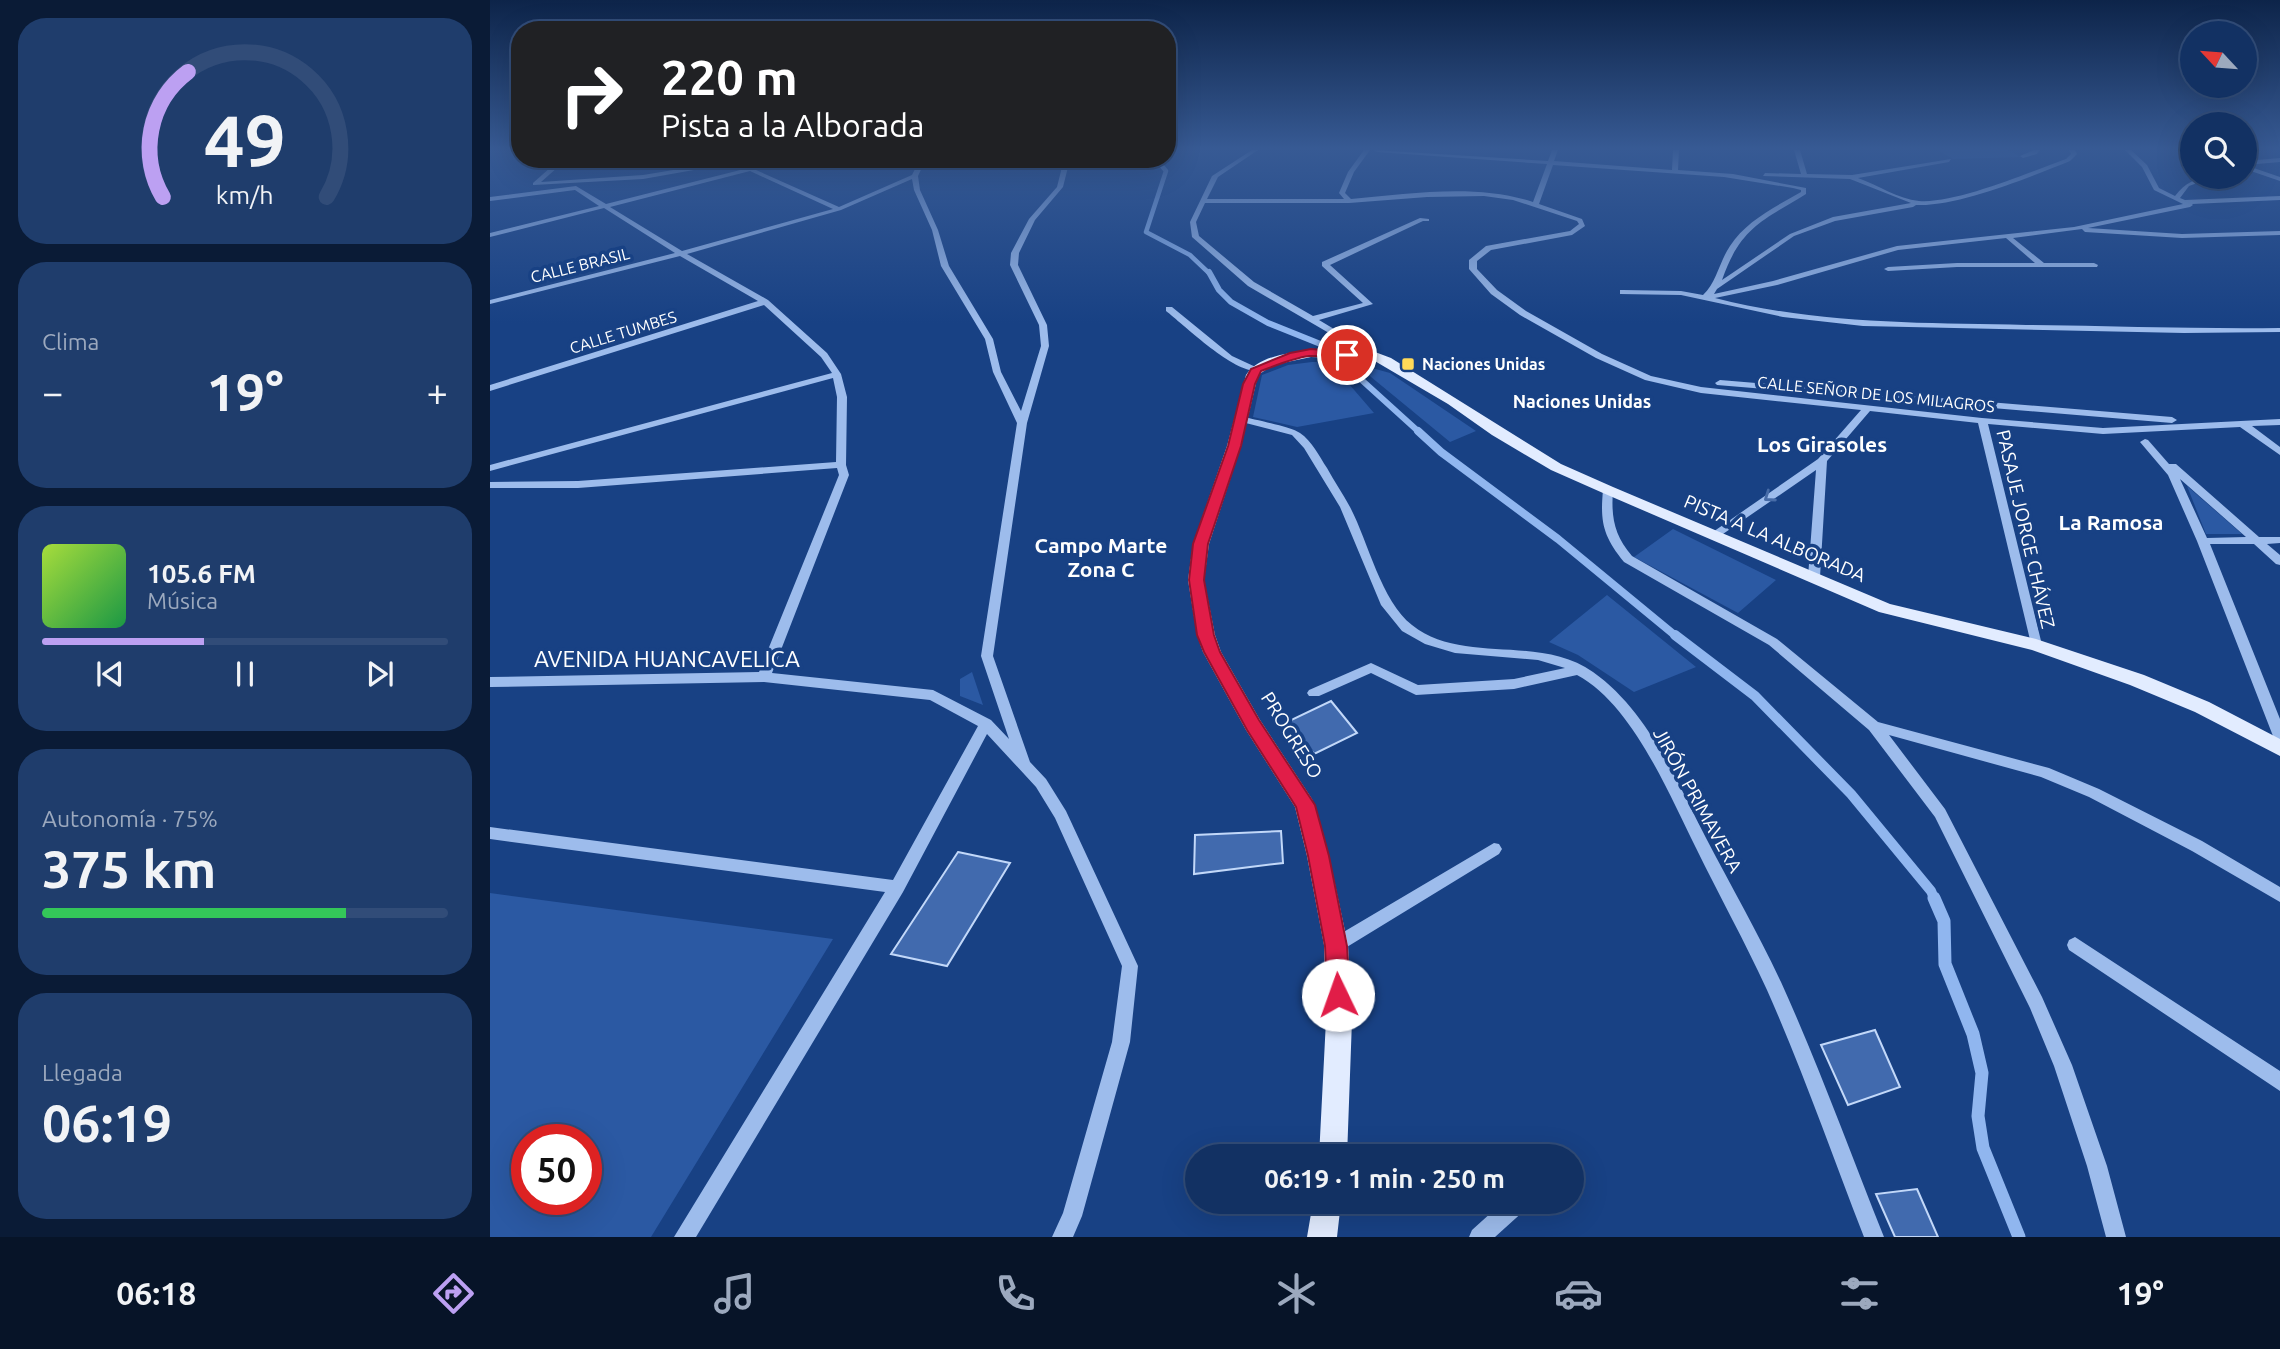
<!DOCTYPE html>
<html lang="es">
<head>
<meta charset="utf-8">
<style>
	body { margin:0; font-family:Ubuntu,sans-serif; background:#1f3d6c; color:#f1f3f6; height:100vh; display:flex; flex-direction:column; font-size:26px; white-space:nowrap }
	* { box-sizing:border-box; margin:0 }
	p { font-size:23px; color:#9ca9be }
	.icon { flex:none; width:38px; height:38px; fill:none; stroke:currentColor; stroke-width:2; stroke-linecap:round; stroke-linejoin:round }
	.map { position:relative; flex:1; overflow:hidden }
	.side { display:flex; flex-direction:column; gap:18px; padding:18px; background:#0a1b36; width:490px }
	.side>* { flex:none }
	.hud { position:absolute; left:21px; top:21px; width:665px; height:147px; border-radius:28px; box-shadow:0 7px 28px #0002,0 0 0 2px #314c78; background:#202124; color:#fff; overflow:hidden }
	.needle { width:46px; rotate:296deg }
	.tools { position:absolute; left:1690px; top:21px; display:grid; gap:14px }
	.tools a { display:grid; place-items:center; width:77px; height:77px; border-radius:50%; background:#123163; box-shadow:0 7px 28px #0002,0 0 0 2px #314c78; font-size:35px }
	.speed { position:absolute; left:21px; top:1124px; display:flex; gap:14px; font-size:35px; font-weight:700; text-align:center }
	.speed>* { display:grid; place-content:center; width:91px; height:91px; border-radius:50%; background:#123163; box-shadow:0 7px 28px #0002,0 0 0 2px #314c78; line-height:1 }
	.speed .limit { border:10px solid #d22; background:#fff; color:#111 }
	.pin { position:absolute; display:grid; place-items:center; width:60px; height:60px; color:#fff; margin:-30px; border:4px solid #fff; border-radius:50%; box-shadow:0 2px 7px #0007 }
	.me { position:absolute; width:77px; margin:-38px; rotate:357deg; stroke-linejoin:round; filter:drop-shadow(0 0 5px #0008) }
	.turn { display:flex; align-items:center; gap:24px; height:147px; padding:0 35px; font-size:32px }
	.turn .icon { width:91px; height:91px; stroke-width:2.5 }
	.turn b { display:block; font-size:49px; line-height:60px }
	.big { font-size:52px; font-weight:700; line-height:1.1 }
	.side .widget { flex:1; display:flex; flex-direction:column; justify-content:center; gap:10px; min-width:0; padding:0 24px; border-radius:28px; background:#1f3d6c }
	.side .dial { align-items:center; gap:0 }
	.dial svg { height:182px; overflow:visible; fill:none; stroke:#314c78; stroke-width:7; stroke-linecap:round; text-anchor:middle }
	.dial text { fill:#f1f3f6; stroke:none }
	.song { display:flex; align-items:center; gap:21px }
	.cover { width:84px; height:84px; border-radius:10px; background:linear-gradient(135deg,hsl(80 70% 55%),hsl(140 70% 35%)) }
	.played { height:7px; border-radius:4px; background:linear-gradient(90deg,#bca0f2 40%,#314c78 40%) }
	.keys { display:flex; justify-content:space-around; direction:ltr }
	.heat { display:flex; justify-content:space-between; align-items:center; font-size:38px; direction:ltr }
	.charge { height:10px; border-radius:5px; background:linear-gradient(90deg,#34c759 75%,#314c78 0) }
	.trip { position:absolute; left:695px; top:1144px; width:399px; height:70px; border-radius:35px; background:#123163; box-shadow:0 7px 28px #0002,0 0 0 2px #314c78; font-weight:700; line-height:70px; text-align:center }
	.dock { display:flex; height:112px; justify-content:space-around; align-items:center; background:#071428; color:#9ca9be }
	.dock .icon { width:49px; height:49px }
	.dock .active { color:#bca0f2 }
	.dock b { font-size:32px; color:#f1f3f6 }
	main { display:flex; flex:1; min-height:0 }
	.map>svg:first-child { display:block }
	.green { fill:#2b59a3; fill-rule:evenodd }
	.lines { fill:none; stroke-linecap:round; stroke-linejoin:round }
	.stream-far4 { stroke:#90b6ef; stroke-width:4.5 }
	.stream-far3 { stroke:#90b6ef; stroke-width:6 }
	.stream-far2 { stroke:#90b6ef; stroke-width:8 }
	.stream-far1 { stroke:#90b6ef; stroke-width:10 }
	.stream { stroke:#90b6ef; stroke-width:13 }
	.building { fill:#416aae; stroke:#c2d8f9; stroke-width:2 }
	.minor { fill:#9dbcec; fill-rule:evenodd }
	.major { fill:#e2ecff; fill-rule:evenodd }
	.oneway { stroke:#476ca8 }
	.route { fill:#e11d48; stroke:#92132f; stroke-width:2 }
	.poi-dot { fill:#ffd958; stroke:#184184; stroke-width:2.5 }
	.labels { text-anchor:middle; stroke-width:7; stroke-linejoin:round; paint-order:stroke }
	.far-street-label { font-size:16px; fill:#fff; stroke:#184184 }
	.far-poi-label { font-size:16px; font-weight:bold; fill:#fff; stroke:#184184; text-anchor:start }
	.far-neighbourhood-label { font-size:18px; font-weight:bold; fill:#fff; stroke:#184184 }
	.street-label { font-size:19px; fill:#fff; stroke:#184184 }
	.neighbourhood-label { font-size:21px; font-weight:bold; fill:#fff; stroke:#184184 }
	.near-street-label { font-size:23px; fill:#fff; stroke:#184184 }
</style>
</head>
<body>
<main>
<section class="side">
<div class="widget dial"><svg viewBox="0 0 100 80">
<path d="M14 69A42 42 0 1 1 86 69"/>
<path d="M14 69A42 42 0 0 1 25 14" stroke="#bca0f2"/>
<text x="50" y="56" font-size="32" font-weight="700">49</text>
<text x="50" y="72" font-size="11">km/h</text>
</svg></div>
<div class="widget"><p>Clima</p>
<div class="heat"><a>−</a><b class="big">19°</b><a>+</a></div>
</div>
<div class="widget">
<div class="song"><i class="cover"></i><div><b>105.6 FM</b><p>Música</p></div></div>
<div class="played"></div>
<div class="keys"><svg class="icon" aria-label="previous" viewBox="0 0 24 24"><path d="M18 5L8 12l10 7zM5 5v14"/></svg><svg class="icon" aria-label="pause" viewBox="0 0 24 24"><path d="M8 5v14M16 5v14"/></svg><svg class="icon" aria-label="next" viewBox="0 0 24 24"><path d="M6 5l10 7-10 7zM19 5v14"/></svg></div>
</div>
<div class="widget"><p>Autonomía · 75%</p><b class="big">375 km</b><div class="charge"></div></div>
<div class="widget"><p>Llegada</p><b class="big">06:19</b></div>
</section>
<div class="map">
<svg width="1790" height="1237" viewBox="0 0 1790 1237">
	<rect width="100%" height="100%" fill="#184184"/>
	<path class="green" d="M1448 150H1518L1531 157 1463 159Z
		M822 362H840L884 413 807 427 763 417 772 375 798 365Z
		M864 363 900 373 986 431 960 442Z
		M1697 486 1752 534H1716Z
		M1183 529 1286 580 1248 613 1144 557Z
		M1117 595 1206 667 1144 692 1088 655 1059 642Z
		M482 672 493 705 470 696V679Z
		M0 893 343 939 161 1237H0ZM37 1139H96V1199H37Z"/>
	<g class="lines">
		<path class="stream-far4" d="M666 159 676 171 656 232 700 255 720 274"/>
		<path class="stream-far3" d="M719 272 729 290 741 302 778 323 833 345 929 432"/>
		<path class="stream-far2" d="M928 431 951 452 1068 539 1187 637"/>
		<path class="stream-far1" d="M1185 635 1265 696 1361 794 1441 891 1445 900"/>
		<path class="stream" d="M1444 898 1454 921 1455 964 1483 1034 1492 1073 1488 1116 1493 1148 1529 1237"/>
	</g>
	<path class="building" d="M841 701 867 733 824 754 799 721Z
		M791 831 793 863 704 874 705 835Z
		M468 852 520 863 457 966 401 954Z
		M1385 1030 1410 1087 1358 1105 1331 1045Z
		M1427 1189 1448 1237H1405L1386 1194Z"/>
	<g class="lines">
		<path class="minor" d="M762 150H768L728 177 717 199H854L849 193 858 172 874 150H880L864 172 855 193 861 199C920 194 985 183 1043 202L1057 164 887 152 884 150 1058 161 1062 150H1068L1064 161 1182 170 1183 150H1189L1188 170 1243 174 1316 188V194C1272 221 1250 228 1232 280L1300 234 1343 217 1421 203 1360 179 1273 176 1275 173 1311 174 1304 150H1310L1317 174 1362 175 1461 159 1459 162 1368 178C1388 185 1408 199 1429 201 1466 204 1540 172 1576 159L1581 154 1579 150H1585L1587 154 1580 161C1540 177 1468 207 1426 205L1423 207 1345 221 1304 236 1227 289 1224 294 1283 281 1407 246 1584 227 1693 204 1664 190 1652 167 1635 150H1641L1657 165 1669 188 1685 196C1695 183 1706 177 1723 177L1699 186 1690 198 1695 200 1790 196V200L1702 204 1703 205 1700 207 1598 228 1692 234 1790 231V235L1692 238 1595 232 1592 229 1523 238 1554 263H1604L1608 265 1607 267H1467L1398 271 1394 269 1398 267 1467 263H1545L1516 238 1408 250 1287 285 1225 298C1327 324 1431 323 1536 325 1620 326 1705 329 1790 328V332L1694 333 1373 326 1293 317 1191 295 1130 294V290H1133L1191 291 1213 295C1227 282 1229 262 1240 246 1256 221 1285 207 1311 192V190L1303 188 1234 177 1063 165 1049 204 1092 219 1095 226 1082 235 1001 250 987 261V269L1007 290 1036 311 1112 354 1161 376 1211 387 1492 418 1613 428 1790 419V425L1762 426 1790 447V455L1750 427 1613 434 1498 424 1552 645 1550 648H1542L1488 423 1380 411 1337 461 1330 577 1324 581 1320 580 1318 577 1326 470 1230 536 1226 537 1220 534 1328 459 1371 410 1211 393 1155 380 1106 358 1030 315 1001 294 979 269V260L996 246 1080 231 1089 224 1087 221 1023 200 994 196 937 197 859 203H715L706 222 709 236 764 282 823 316 873 303 832 266V262L930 218 939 219V221H933L840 265 883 304 829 320 889 356 882 358 758 286 702 237 700 222 722 176Z
			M1544 150H1550L1547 154 1533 158 1530 156Z
			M1790 158V162L1755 165V161Z
			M70 159H77L51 182 153 175 250 159H266L153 179 43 185V183Z
			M294 159H305L266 170 349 207 422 175 430 159H436L428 176 430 190 448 230 459 266 503 339 511 372 531 411 551 346 549 325 520 265 521 253 539 219 567 187 574 159H580L573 187 545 220 529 253 528 265 557 325 559 346 537 423 503 656 540 762 556 779 576 811 648 966 640 1042 592 1216 583 1237H562L573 1213 622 1042 632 966 565 818 546 787 497 734 413 892 206 1237H184L395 892 0 839V827L403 880 488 726 440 700 274 682 0 687V677L269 672 349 475 347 468 88 488H0V482L88 481 346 462 347 397 343 378 0 471V465L342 373 331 357 274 305 0 391V385L268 301 190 256 0 304V300L185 253 114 208 0 237V233L109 206 85 190 0 201V197L86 186 116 204ZM260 171 343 209 192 251 120 207ZM422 179 424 190 442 230 451 266 495 339 503 372 527 423 491 656 519 739 501 720 443 690 282 673 359 475 356 465 357 397 351 374 337 353 278 300 197 254 351 210Z
			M1755 165 1790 177V181L1755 169Z
			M676 307H682L742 356 770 369C751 380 693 324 676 311Z
			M1230 380 1682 417 1687 420 1682 423 1227 385 1225 383Z
			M751 416C764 420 800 426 810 433 822 441 829 456 837 468 844 481 853 494 860 507 878 541 891 601 922 625 972 665 1049 634 1103 672 1158 711 1186 780 1216 838 1241 886 1268 933 1291 982 1329 1066 1360 1152 1394 1237H1374C1342 1155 1313 1071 1277 990 1255 942 1229 895 1206 848 1179 794 1142 704 1087 675L1024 689 926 695 881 673 829 696H819L817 693 819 690 881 663 928 685 1024 679 1075 668 1048 660 965 653 935 644 912 631 891 605 850 507 814 448 802 435 748 421 746 419Z
			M1655 439 1658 440 1679 464H1686L1769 537H1790V543L1777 544 1790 555V565L1786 564 1764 544H1720L1790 719V741L1785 740 1783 736 1707 541 1678 475 1650 442ZM1690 479 1756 537 1717 538Z
			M1118 487 1123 490C1121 517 1124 535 1142 556L1287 639 1388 722 1559 768 1609 789 1712 841 1790 887V902L1702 851 1599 797 1551 777 1399 735 1455 809 1552 997 1582 1065 1617 1166 1636 1237H1616L1597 1166 1564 1066 1540 1008 1445 817 1379 730 1279 645 1134 562C1113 536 1110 522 1113 490Z
			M1004 843 1009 844 1012 849 1009 854 852 950 846 953 840 950 838 945 840 940Z
			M1585 937 1790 1071V1091L1579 950 1577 945 1579 940Z
			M1013 1202H1039L1036 1209 1005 1237H979L982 1230Z"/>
		<path class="major" d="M821 349 885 352 901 358 1071 464 1123 487 1400 604 1546 639 1654 675 1719 702 1790 739V756L1705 712 1640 685 1542 650 1389 612 1113 493 1061 470 1002 435 958 404 883 360 821 357 783 365 768 375 751 446 719 544 714 580 725 635 731 652 770 720 822 799 839 856 858 945 862 1020 857 1157H829L836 1020 834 945 817 856 805 807 756 730 713 652 707 635 698 580 703 544 737 446 756 375C769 355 799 354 821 349Z
			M823 1202H851L847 1237H817Z"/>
	</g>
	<defs><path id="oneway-chevron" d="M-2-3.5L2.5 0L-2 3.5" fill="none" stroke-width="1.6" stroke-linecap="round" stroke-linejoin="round" transform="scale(1.75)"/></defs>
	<use class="oneway" href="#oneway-chevron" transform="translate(1279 497) rotate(145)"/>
	<linearGradient id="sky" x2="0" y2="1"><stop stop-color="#0d2449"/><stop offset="0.46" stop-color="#375a94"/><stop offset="1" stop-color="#375a94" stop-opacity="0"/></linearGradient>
	<rect width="1790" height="323" fill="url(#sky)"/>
	<path class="route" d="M821 349 857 352 863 355C852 363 833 355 819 356 803 358 787 365 771 371L765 384 751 446 718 544 714 580 724 635 730 652 769 720 825 805 839 856 857 946 860 995 856 1003 848 1006 840 1003 837 995 835 946 818 856 806 807 757 730 714 652 707 635 699 580 703 544 738 446 753 384 761 369 800 353Z"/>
	<rect class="poi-dot" x="911" y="357" width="14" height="14" rx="3.5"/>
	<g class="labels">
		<g class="far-street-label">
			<text transform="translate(90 265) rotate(-14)" y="6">CALLE BRASIL</text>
			<text transform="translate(133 332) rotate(-17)" y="6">CALLE TUMBES</text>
			<text transform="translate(1386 394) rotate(6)" y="6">CALLE SEÑOR DE LOS MILAGROS</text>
		</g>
		<g class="far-poi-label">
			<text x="932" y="370">Naciones Unidas</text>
		</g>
		<g class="far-neighbourhood-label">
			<text x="1092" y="408">Naciones Unidas</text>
		</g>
		<g class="street-label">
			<text transform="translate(1536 529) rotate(77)" y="7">PASAJE JORGE CHÁVEZ</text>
			<text transform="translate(1285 538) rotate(23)" y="7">PISTA A LA ALBORADA</text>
			<text transform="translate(802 735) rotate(58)" y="7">PROGRESO</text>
			<text transform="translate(1208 800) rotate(61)" y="7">JIRÓN PRIMAVERA</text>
		</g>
		<g class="neighbourhood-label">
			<text x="1332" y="452">Los Girasoles</text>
			<text x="1621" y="530">La Ramosa</text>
			<text x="611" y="553">Campo Marte<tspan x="611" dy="24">Zona C</tspan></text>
		</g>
		<g class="near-street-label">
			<text x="177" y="667">AVENIDA HUANCAVELICA</text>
		</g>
	</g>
</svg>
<div class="tools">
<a><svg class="needle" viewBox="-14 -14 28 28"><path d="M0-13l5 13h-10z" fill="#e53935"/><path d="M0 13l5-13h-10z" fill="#9ca9be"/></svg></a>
<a><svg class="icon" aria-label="search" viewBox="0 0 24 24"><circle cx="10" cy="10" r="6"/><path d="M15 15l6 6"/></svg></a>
</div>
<div class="speed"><div class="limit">50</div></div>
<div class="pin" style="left:857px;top:355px;background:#d93025"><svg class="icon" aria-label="arrive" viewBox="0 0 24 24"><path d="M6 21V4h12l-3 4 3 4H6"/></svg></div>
<svg class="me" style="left:848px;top:995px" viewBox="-20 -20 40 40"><circle r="19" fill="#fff"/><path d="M0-13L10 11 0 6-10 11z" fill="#e11d48"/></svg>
<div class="trip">06:19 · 1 min · 250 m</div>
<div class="hud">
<div class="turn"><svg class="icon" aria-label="right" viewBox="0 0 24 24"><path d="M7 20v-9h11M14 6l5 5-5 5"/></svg><div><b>220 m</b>Pista a la Alborada</div></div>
</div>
</div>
</main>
<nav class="dock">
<b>06:18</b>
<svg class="icon active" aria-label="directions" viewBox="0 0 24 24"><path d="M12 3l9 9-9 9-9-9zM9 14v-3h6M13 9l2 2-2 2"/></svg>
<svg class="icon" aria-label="music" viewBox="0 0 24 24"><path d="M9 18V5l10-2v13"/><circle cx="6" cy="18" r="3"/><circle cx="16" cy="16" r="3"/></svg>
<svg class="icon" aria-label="phone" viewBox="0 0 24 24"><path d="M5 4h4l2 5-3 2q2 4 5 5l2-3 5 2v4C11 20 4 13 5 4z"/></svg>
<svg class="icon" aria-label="climate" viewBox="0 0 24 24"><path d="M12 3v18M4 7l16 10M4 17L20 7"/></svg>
<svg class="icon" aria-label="car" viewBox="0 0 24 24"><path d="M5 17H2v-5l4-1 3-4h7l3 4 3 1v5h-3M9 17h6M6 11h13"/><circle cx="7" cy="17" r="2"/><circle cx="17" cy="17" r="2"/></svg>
<svg class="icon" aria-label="filters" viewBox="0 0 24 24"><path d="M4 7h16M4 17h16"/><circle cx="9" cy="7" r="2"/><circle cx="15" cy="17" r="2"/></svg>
<b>19°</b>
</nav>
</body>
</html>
